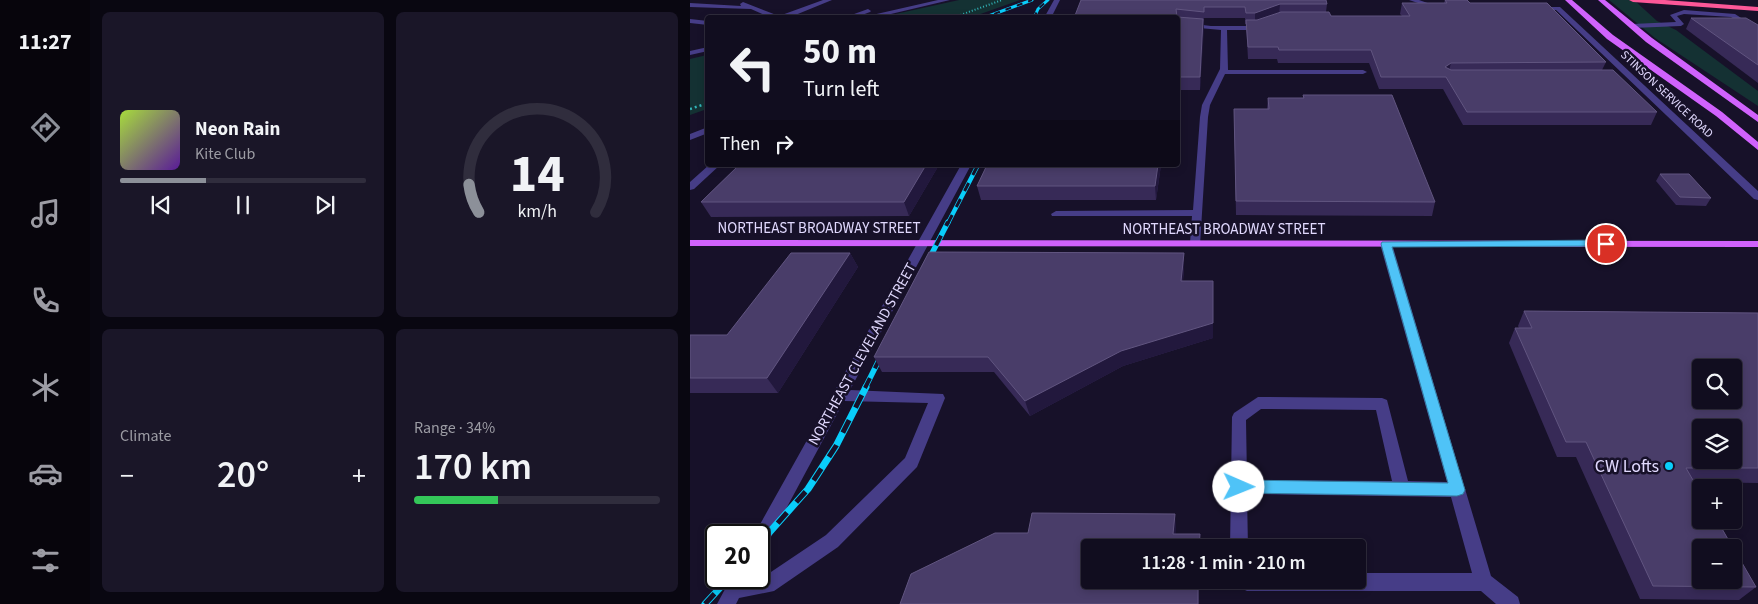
<!DOCTYPE html>
<html lang="en">
<head>
<meta charset="utf-8">
<style>
	body { margin:0; font-family:"Source Sans 3",sans-serif; background:#1a1628; color:#f1f3f6; height:100vh; display:flex; flex-direction:column; font-size:19px; white-space:nowrap }
	* { box-sizing:border-box; margin:0 }
	p { font-size:16px; color:#9c9ca4 }
	.icon { flex:none; width:28px; height:28px; fill:none; stroke:currentColor; stroke-width:2; stroke-linecap:round; stroke-linejoin:round }
	.map { position:relative; flex:1; overflow:hidden }
	.drawer { display:flex; flex-direction:column; gap:12px; padding:12px; background:#090711; width:600px }
	.drawer>* { flex:none }
	.banner { position:absolute; left:15px; top:15px; width:475px; height:152px; border-radius:5px; box-shadow:0 2px 8px #0003,0 0 0 1px #302d3d; background:#110d1f; color:#f1f3f6; overflow:hidden }
	.controls { position:absolute; left:1002px; top:359px; display:grid; gap:10px }
	.controls a { display:grid; place-items:center; width:50px; height:50px; border-radius:5px; background:#110d1f; box-shadow:0 2px 8px #0003,0 0 0 1px #302d3d; font-size:25px }
	.speed { position:absolute; left:15px; top:524px; display:flex; gap:10px; font-size:25px; font-weight:700; text-align:center }
	.speed>* { display:grid; place-content:center; width:65px; height:65px; border-radius:50%; background:#110d1f; box-shadow:0 2px 8px #0003,0 0 0 1px #302d3d; line-height:1 }
	.speed .limit { border:2px solid #111; border-radius:8px; background:#fff; color:#111 }
	.pin { position:absolute; display:grid; place-items:center; width:42px; height:42px; color:#fff; margin:-21px; border:2px solid #fff; border-radius:50%; box-shadow:0 1px 5px #0007 }
	.me { position:absolute; width:55px; margin:-28px; rotate:91deg; stroke-linejoin:round; filter:drop-shadow(0 0 4px #0008) }
	.turn { display:flex; align-items:center; gap:18px; height:105px; padding:0 15px; font-size:22px }
	.turn .icon { width:65px; height:65px; stroke-width:2.5 }
	.turn b { display:block; font-size:35px; line-height:42px }
	.then { display:flex; align-items:center; height:48px; padding:0 15px; background:#0003; gap:10px; font-size:19px }
	.big { font-size:38px; font-weight:600; line-height:1.1 }
	.drawer .tile { flex:1; display:flex; flex-direction:column; justify-content:center; gap:8px; min-width:0; padding:0 18px; border-radius:8px; background:#1a1628 }
	.drawer .dial { align-items:center; gap:0 }
	.dial svg { height:130px; overflow:visible; fill:none; stroke:#302d3d; stroke-width:7; stroke-linecap:round; text-anchor:middle }
	.dial text { fill:#f1f3f6; stroke:none }
	.song { display:flex; align-items:center; gap:15px }
	.cover { width:60px; height:60px; border-radius:8px; background:linear-gradient(135deg,hsl(80 70% 55%),hsl(270 70% 35%)) }
	.played { height:5px; border-radius:2px; background:linear-gradient(90deg,#8c9099 35%,#302d3d 35%) }
	.keys { display:flex; justify-content:space-around; direction:ltr }
	.heat { display:flex; justify-content:space-between; align-items:center; font-size:28px; direction:ltr }
	.charge { height:8px; border-radius:4px; background:linear-gradient(90deg,#34c759 34%,#302d3d 0) }
	.drawer .tiles { flex:1; display:grid; gap:12px; grid-template-columns:repeat(2,1fr) }
	.trip { position:absolute; left:391px; top:539px; width:285px; height:50px; border-radius:5px; background:#110d1f; box-shadow:0 2px 8px #0003,0 0 0 1px #302d3d; font-weight:600; line-height:50px; text-align:center }
	main { display:flex; flex:1; min-height:0 }
	.tab-bar { display:flex; flex-direction:column; width:90px; justify-content:space-around; align-items:center; background:#07050c; color:#9c9ca4 }
	.tab-bar .icon { width:35px; height:35px }
	.tab-bar .selected { color:#8c9099 }
	.tab-bar b { font-size:22px; color:#f1f3f6 }
	.map>svg:first-child { display:block }
	.green { fill:#143133 }
	.lines { fill:none; stroke-linecap:round; stroke-linejoin:round }
	.path-far1 { stroke:#32b6ba; stroke-width:2; stroke-dasharray:1 2; stroke-linecap:butt }
	.path { stroke:#32b6ba; stroke-width:2.5; stroke-dasharray:2 3; stroke-linecap:butt }
	.minor { fill:#463d87; fill-rule:evenodd }
	.major { fill:#d062fc; fill-rule:evenodd }
	.highway { fill:#fc5798; fill-rule:evenodd }
	.rail-far3-casing { stroke:#09cefb; stroke-width:3 }
	.rail-far2-casing { stroke:#09cefb; stroke-width:4.5 }
	.rail-far1-casing { stroke:#09cefb; stroke-width:5.5 }
	.rail-casing { stroke:#09cefb; stroke-width:7 }
	.rail-far3 { stroke:#171129; stroke-width:2; stroke-dasharray:6; stroke-linecap:butt }
	.rail-far2 { stroke:#171129; stroke-width:3; stroke-dasharray:9; stroke-linecap:butt }
	.rail-far1 { stroke:#171129; stroke-width:4; stroke-dasharray:11; stroke-linecap:butt }
	.rail { stroke:#171129; stroke-width:5; stroke-dasharray:14; stroke-linecap:butt }
	.wall { fill:#372a57 }
	.shaded-wall { fill:#22183d }
	.building { fill:#493d69; stroke:#615580; fill-rule:evenodd }
	.route { fill:#4fc3f7; stroke:#337fa1 }
	.poi-dot { fill:#09cefb; stroke:#171129; stroke-width:2 }
	.labels { text-anchor:middle; stroke-width:5; stroke-linejoin:round; paint-order:stroke }
	.far-street-label { font-size:12px; fill:#e1d9fe; stroke:#171129 }
	.street-label { font-size:15px; fill:#e1d9fe; stroke:#171129 }
	.near-poi-label { font-size:18px; fill:#e1d9fe; stroke:#171129; text-anchor:end }
</style>
</head>
<body>
<main>
<nav class="tab-bar">
<b>11:27</b>
<svg class="icon selected" aria-label="directions" viewBox="0 0 24 24"><path d="M12 3l9 9-9 9-9-9zM9 14v-3h6M13 9l2 2-2 2"/></svg>
<svg class="icon" aria-label="music" viewBox="0 0 24 24"><path d="M9 18V5l10-2v13"/><circle cx="6" cy="18" r="3"/><circle cx="16" cy="16" r="3"/></svg>
<svg class="icon" aria-label="phone" viewBox="0 0 24 24"><path d="M5 4h4l2 5-3 2q2 4 5 5l2-3 5 2v4C11 20 4 13 5 4z"/></svg>
<svg class="icon" aria-label="climate" viewBox="0 0 24 24"><path d="M12 3v18M4 7l16 10M4 17L20 7"/></svg>
<svg class="icon" aria-label="car" viewBox="0 0 24 24"><path d="M5 17H2v-5l4-1 3-4h7l3 4 3 1v5h-3M9 17h6M6 11h13"/><circle cx="7" cy="17" r="2"/><circle cx="17" cy="17" r="2"/></svg>
<svg class="icon" aria-label="filters" viewBox="0 0 24 24"><path d="M4 7h16M4 17h16"/><circle cx="9" cy="7" r="2"/><circle cx="15" cy="17" r="2"/></svg>
</nav>
<section class="drawer">
<div class="tiles">
<div class="tile">
<div class="song"><i class="cover"></i><div><b>Neon Rain</b><p>Kite Club</p></div></div>
<div class="played"></div>
<div class="keys"><svg class="icon" aria-label="previous" viewBox="0 0 24 24"><path d="M18 5L8 12l10 7zM5 5v14"/></svg><svg class="icon" aria-label="pause" viewBox="0 0 24 24"><path d="M8 5v14M16 5v14"/></svg><svg class="icon" aria-label="next" viewBox="0 0 24 24"><path d="M6 5l10 7-10 7zM19 5v14"/></svg></div>
</div>
<div class="tile dial"><svg viewBox="0 0 100 80">
<path d="M14 69A42 42 0 1 1 86 69"/>
<path d="M14 69A42 42 0 0 1 8 52" stroke="#8c9099"/>
<text x="50" y="56" font-size="32" font-weight="700">14</text>
<text x="50" y="72" font-size="11">km/h</text>
</svg></div>
<div class="tile"><p>Climate</p>
<div class="heat"><a>−</a><b class="big">20°</b><a>+</a></div>
</div>
<div class="tile"><p>Range · 34%</p><b class="big">170 km</b><div class="charge"></div></div>
</div>
</section>
<div class="map">
<svg width="1068" height="604" viewBox="0 0 1068 604">
	<rect width="100%" height="100%" fill="#171129"/>
	<path class="green" d="M269 0H330L282 17H192Z
		M919 0H944L967 21 986 30 1068 91V106L965 38Z
		M17 55V109L0 115V59Z"/>
	<g class="lines">
		<path class="path-far1" d="M262 18 312 0"/>
		<path class="path" d="M0 109 18 103"/>
		<path class="minor" d="M133 0H142L98 18H81L61 9 0 7V3L51 6 50 4 53 2 89 16Z
			M248 0H260L184 18H169Z
			M364 0H370L361 18H354Z
			M719 0H729L746 6 743 8Z
			M844 7H870L1068 191V200L1064 199 866 10H846L844 9Z
			M178 9 181 11 180 12 164 18H153Z
			M994 10 1045 14 1068 29V34L1041 17 994 14 987 16 994 24 991 26 942 28 939 26 942 24 986 22 980 15Z
			M0 19 18 21V25L0 23Z
			M488 22 521 26H565L574 24V26L566 30H537L538 70H673L677 72 673 74H535L520 105 518 117 510 245H502L500 243 502 216H362L361 214 366 211 503 210 510 117 512 105 530 69 531 30 488 26Z
			M18 47V51L0 55V51Z
			M18 127V133L0 140V134Z
			M19 165H30L4 189 0 190V182Z
			M271 165H281L160 390 253 394 255 398 227 467 148 547 84 591 49 598 46 604H27L41 578 60 579 75 576 136 535 215 458 238 403 154 401 75 548 69 550V535H64Z
			M696 241 702 244 801 576 828 597 830 604H806L791 591H557L551 588 547 580H668V573H782L761 497 557 494 558 548H540L542 417 544 413 568 397 692 398 697 400 718 481 757 482 690 244ZM571 409 686 410 702 481 557 480 556 420Z"/>
		<path class="major" d="M875 0H882L923 35 1032 112 1068 142V150L1026 116 917 39Z
			M908 0H915L962 38 1068 115V122L956 42Z
			M0 240 1068 241V247L0 246Z"/>
		<path class="highway" d="M939 0H975L1068 7V11L943 2Z"/>
		<defs>
			<path id="rail-far3" d="M293 18 342 0
				M344 18 348 9 358 0"/>
			<path id="rail-far2" d="M258 223 288 165"/>
			<path id="rail-far1" d="M236 265 258 222
				M175 388 194 350"/>
			<path id="rail" d="M69 544 118 489 146 446 176 387
				M15 604 39 578"/>
		</defs>
		<use href="#rail-far3" class="rail-far3-casing"/>
		<use href="#rail-far2" class="rail-far2-casing"/>
		<use href="#rail-far1" class="rail-far1-casing"/>
		<use href="#rail" class="rail-casing"/>
		<use href="#rail-far3" class="rail-far3"/>
		<use href="#rail-far2" class="rail-far2"/>
		<use href="#rail-far1" class="rail-far1"/>
		<use href="#rail" class="rail"/>
	</g>
	<path class="wall" d="M391 0 637 4 636 12 641 16H712L710 14 712 3H754L755 0H777L780 3 916 62 912 70 967 112 961 125H773L753 89H689L679 63H588L587 59H558L556 24H555V18H514L510 90H488V18Z
		M1001 18 1068 25V83L996 29Z
		M613 95 745 202 742 216 546 215 544 109H577L578 98H613Z
		M49 165H249L219 216 21 217 11 202Z
		M297 165H471L466 200H291L287 186Z
		M970 174 1021 198 1016 206 986 205 966 181Z
		M160 253 168 267 88 393H0V335H37Z
		M494 253V267L493 281 523 338 433 366 340 416 304 372H192L184 357Z
		M834 311 1068 313V483L1005 482 1066 587 1049 600 950 599 886 457H867L819 343 825 328H829L828 326Z"/>
	<path class="shaded-wall" d="M590 4 589 15 565 24V13Z
		M513 19 514 30 510 90V77Z
		M761 63 758 75 755 67Z
		M236 165H249L219 216 214 202Z
		M468 165H471L466 200 465 186Z
		M160 253 168 267 88 393 77 378Z
		M494 253V267L492 296 491 281Z
		M523 281V338L433 366 340 416 335 401Z
		M485 514 486 527 485 547 483 534Z
		M508 580H509V604H508Z"/>
	<path class="building" d="M391 0H636L637 4H590L565 13H556L555 7H514V12L486 9 487 17 513 19 510 77H488V18H384Z
		M755 0H777L780 3H857L916 62 761 63 755 67 761 70H923L967 112H777L756 77H691L681 50H589L588 47H558L556 20H567L591 12H639L641 16H720L712 3H757Z
		M1001 18H1056L1068 25V65Z
		M613 95H702L745 202 546 201 544 109H579L578 98H614Z
		M49 165H236L214 202H11Z
		M297 165H468L465 186H287Z
		M970 174H999L1021 198 990 197Z
		M239 252 494 253 491 281H523V323L431 351 335 401 298 357H184Z
		M101 253H160L77 378H0V335H37Z
		M834 311 1068 313V468H996L1011 494V520H1027L1043 548H1011V580H1044V549L1066 587 963 586 896 442H876L825 328H842ZM1011 368H1044V400H1011ZM1011 428H1044V460H1011Z
		M342 513 485 514 483 534H510L509 548H400V580H508V604H210L221 574 305 533H338Z"/>
	<path class="route" d="M916 240 922 244 920 246 702 247 775 490 773 494 767 496 549 493 544 491 541 487 544 482 549 480 758 483 691 244 692 242Z"/>
	<circle class="poi-dot" cx="979" cy="466" r="5"/>
	<g class="labels">
		<g class="far-street-label">
			<text transform="translate(977 94) rotate(43)" y="4">STINSON SERVICE ROAD</text>
		</g>
		<g class="street-label">
			<text x="129" y="233">NORTHEAST BROADWAY STREET</text>
			<text x="534" y="234">NORTHEAST BROADWAY STREET</text>
			<text transform="translate(172 354) rotate(-61)" y="5">NORTHEAST CLEVELAND STREET</text>
		</g>
		<g class="near-poi-label">
			<text x="969" y="472">CW Lofts</text>
		</g>
	</g>
</svg>
<div class="controls">
<a><svg class="icon" aria-label="search" viewBox="0 0 24 24"><circle cx="10" cy="10" r="6"/><path d="M15 15l6 6"/></svg></a>
<a><svg class="icon" aria-label="layers" viewBox="0 0 24 24"><path d="M12 4l9 5-9 5-9-5zM3 14l9 5 9-5"/></svg></a>
<a>+</a>
<a>−</a>
</div>
<div class="speed"><div class="limit">20</div></div>
<div class="pin" style="left:916px;top:244px;background:#d93025"><svg class="icon" aria-label="arrive" viewBox="0 0 24 24"><path d="M6 21V4h12l-3 4 3 4H6"/></svg></div>
<svg class="me" style="left:549px;top:487px" viewBox="-20 -20 40 40"><circle r="19" fill="#fff"/><path d="M0-13L10 11 0 6-10 11z" fill="#4fc3f7"/></svg>
<div class="trip">11:28 · 1 min · 210 m</div>
<div class="banner">
<div class="turn"><svg class="icon" aria-label="left" viewBox="0 0 24 24"><path d="M17 20v-9H6M10 6l-5 5 5 5"/></svg><div><b>50 m</b>Turn left</div></div>
<div class="then">Then<svg class="icon" aria-label="right" viewBox="0 0 24 24"><path d="M7 20v-9h11M14 6l5 5-5 5"/></svg></div>
</div>
</div>
</main>
</body>
</html>
